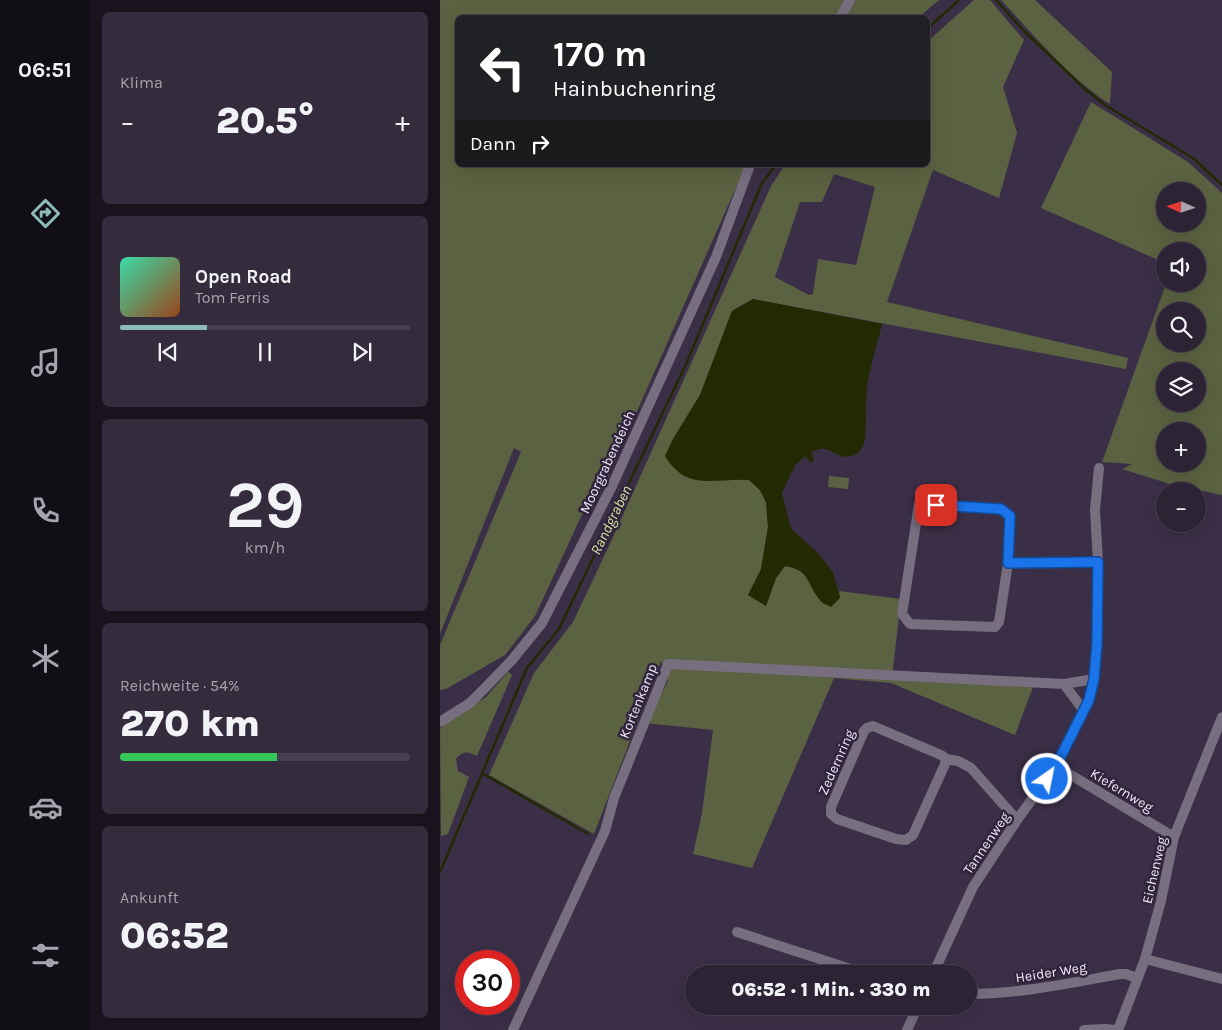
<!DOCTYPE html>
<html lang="de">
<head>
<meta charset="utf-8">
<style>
	body { margin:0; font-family:Karla,sans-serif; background:#342b3d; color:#f1f3f6; height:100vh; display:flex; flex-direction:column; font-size:19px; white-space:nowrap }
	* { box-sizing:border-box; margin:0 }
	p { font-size:16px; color:#a6a4ad }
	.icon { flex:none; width:28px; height:28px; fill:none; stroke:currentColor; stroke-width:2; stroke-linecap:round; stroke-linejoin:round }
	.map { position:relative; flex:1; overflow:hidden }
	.panel { display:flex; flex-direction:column; gap:12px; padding:12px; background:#18131d; width:350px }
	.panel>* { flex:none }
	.guide { position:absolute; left:15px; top:15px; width:475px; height:152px; border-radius:8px; box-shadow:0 5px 20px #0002,0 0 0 1px #484050; background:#202124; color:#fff; overflow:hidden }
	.needle { width:32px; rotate:273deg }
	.buttons { position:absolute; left:716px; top:182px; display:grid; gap:10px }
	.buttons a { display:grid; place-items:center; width:50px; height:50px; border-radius:50%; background:#2c2335; box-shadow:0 5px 20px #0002,0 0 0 1px #484050; font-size:25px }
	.speed { position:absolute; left:15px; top:950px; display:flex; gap:10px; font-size:25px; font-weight:700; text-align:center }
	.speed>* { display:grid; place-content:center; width:65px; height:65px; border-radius:50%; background:#2c2335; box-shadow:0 5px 20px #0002,0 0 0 1px #484050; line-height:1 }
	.speed .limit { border:8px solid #d22; background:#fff; color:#111 }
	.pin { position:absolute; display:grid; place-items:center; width:42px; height:42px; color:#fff; margin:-21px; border-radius:10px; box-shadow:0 2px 8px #0006 }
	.me { position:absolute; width:55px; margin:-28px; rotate:33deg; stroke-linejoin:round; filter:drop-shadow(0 0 4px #0008) }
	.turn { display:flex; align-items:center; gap:18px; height:105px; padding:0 15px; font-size:22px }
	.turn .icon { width:65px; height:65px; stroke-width:2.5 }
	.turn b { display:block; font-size:35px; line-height:42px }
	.then { display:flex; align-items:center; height:48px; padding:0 15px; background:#0003; gap:10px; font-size:19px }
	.big { font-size:38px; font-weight:800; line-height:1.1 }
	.panel .widget { flex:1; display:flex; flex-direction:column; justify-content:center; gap:8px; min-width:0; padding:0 18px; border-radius:8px; background:#342b3d }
	.panel .dial { align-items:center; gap:0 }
	.dial b { font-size:65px; line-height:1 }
	.song { display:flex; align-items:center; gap:15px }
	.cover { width:60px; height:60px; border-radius:8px; background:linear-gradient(135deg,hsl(160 70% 55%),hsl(20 70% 35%)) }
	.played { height:5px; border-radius:2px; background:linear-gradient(90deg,#8bbbb9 30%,#484050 30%) }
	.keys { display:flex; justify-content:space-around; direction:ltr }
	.heat { display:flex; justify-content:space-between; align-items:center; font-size:28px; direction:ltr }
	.charge { height:8px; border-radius:4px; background:linear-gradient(90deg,#34c759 54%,#484050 0) }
	.trip { position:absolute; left:245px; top:965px; width:292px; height:50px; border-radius:25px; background:#2c2335; box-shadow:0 5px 20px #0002,0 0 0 1px #484050; font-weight:800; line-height:50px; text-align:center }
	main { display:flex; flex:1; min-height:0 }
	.dock { display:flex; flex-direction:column; width:90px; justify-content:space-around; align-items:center; background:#120e15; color:#a6a4ad }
	.dock .icon { width:35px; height:35px }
	.dock .current { color:#8bbbb9 }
	.dock b { font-size:22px; color:#f1f3f6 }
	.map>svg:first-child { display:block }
	.green { fill:#5b6241; fill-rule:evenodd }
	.water { fill:#232a01 }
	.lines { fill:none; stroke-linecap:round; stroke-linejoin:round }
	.stream { stroke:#232a01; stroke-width:2.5 }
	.minor { stroke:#776f80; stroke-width:10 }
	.route-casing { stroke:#114b97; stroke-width:12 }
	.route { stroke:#1a73e8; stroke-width:9 }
	.labels { text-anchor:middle; stroke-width:5; stroke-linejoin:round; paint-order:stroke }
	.street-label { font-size:14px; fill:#efe8f8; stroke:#30253d }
	.water-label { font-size:15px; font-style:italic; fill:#d1e09b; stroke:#30253d }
</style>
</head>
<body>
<main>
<nav class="dock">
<b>06:51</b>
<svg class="icon current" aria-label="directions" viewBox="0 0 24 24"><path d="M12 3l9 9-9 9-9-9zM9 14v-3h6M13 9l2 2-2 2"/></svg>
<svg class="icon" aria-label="music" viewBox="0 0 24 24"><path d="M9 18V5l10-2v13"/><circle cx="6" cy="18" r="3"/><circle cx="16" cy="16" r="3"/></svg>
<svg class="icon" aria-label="phone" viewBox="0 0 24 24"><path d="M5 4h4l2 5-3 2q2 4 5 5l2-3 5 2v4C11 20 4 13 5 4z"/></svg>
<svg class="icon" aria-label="climate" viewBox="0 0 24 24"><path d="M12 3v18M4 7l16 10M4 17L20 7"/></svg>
<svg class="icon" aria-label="car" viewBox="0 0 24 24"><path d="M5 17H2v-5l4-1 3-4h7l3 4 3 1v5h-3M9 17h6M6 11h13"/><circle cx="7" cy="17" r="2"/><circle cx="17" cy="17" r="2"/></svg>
<svg class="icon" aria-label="filters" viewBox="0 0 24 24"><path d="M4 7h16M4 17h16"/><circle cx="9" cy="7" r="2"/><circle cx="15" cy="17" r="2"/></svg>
</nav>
<section class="panel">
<div class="widget"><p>Klima</p>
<div class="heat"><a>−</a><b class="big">20.5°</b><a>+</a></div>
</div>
<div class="widget">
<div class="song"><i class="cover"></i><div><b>Open Road</b><p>Tom Ferris</p></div></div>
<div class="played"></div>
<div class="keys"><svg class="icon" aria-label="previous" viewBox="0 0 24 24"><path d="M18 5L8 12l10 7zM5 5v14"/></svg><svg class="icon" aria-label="pause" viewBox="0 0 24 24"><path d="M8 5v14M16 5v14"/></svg><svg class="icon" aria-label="next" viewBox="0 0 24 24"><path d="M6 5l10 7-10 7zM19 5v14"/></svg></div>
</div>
<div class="widget dial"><b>29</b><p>km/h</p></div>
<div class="widget"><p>Reichweite · 54%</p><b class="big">270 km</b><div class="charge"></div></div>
<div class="widget"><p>Ankunft</p><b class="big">06:52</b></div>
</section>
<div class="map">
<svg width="782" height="1030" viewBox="0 0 782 1030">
	<rect width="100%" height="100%" fill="#3b2f47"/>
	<path class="green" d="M0 0H405L395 18H18V165H306L159 497 152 493 95 616 65 655 6 689 0 690V645L81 452 74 448 0 634Z
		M415 0H499L479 17 405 18Z
		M534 0H550L584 40 563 87 577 133 559 198 493 170 447 302 688 358 686 369 313 299 292 311 260 395 233 439 225 456 290 479 309 480 320 490 326 502 328 527 321 570 308 595 326 606 336 578 345 566C367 569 371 584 381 602L400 598 399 591 461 599 452 677 593 687 575 735 451 683 394 678 312 868 253 854 262 813 273 730 205 723 228 681 221 661 154 834 49 775 94 673 133 622 168 548 331 186 345 165H488V41ZM394 174 435 187 416 265 378 259 373 294 369 295 335 277 360 202H382Z
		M561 0H595L672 72 670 104C630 79 594 35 561 0Z
		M651 102 748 162 782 193V495L733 485 682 469 692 464 662 462 726 284H758V251H725V267L716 259 601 208ZM725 191H758V224H725ZM758 311V344H725V311ZM725 371H758V404H725ZM725 431H758V464H725Z
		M389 476 409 478 408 489 388 487Z
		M68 672 72 675 37 756C27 752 24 750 16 759L18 771 29 777 8 834 1 836 0 729 4 724 46 697Z"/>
	<path class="water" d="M313 299 442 324C437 345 430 366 427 388 426 396 426 406 426 415 425 426 428 448 416 454 395 465 392 439 371 453L374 460 370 463 366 456 355 465 342 493 351 529 375 550 393 572 400 598 391 607C388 605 383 604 381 601 366 585 371 569 345 566L336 578 326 606 308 595 321 569 328 527 326 502 320 490 309 480C273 478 247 492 225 456L233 439 260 395 292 311Z"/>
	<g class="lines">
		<path class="stream" d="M556 0 585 32 645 89 665 105 753 158 782 185
			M488 28 519 0
			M42 773 148 834
			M0 872 87 668 119 629 247 362 322 183 336 165"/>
		<path class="minor" d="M400 18 410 0
			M568 563 559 622 555 627 470 624 462 614 479 504 561 509 570 516 568 563 658 562
			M624 684 644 711
			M0 722 30 703 45 688 72 660 102 623 172 486 276 257 310 165
			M506 759 505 764 473 835 466 840 456 839 397 819 391 814V807L424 731 427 728 433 726 501 755 506 759 518 761 531 768 577 820
			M616 766 734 837
			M297 932 426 974
			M705 959 782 979
			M493 974 533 887 577 820 616 766 649 700 654 679 657 643 658 562 655 510 659 468
			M529 994C580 994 630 983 680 974H686L697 978
			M73 1030 165 831 174 798 228 664 624 684 654 679
			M467 1030 478 1006
			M644 1030 665 1029 675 1030
			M678 1030 705 959 721 901 734 837 782 717"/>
	</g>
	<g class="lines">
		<defs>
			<path id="route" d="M496 505 561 509 570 516 568 563 658 562 657 643 654 679 649 700 616 766 607 779"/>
		</defs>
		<use href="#route" class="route-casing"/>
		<use href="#route" class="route"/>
	</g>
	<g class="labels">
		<g class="street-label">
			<text transform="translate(167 462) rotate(-65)" y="5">Moorgrabendeich</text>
			<text transform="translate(198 701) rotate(-68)" y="5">Kortenkamp</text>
			<text transform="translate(396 762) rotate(-66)" y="5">Zedernring</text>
			<text transform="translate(682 790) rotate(31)" y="5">Kiefernweg</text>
			<text transform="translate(546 843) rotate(-56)" y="5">Tannenweg</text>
			<text transform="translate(714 870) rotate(-77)" y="5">Eichenweg</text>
			<text transform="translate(611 972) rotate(-9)" y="5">Heider Weg</text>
		</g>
		<g class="water-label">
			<text transform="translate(171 520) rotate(-64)" y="5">Randgraben</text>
		</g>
	</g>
</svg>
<div class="buttons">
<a><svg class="needle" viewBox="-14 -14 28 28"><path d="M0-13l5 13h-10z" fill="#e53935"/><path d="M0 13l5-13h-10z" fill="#a6a4ad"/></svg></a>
<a><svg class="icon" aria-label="sound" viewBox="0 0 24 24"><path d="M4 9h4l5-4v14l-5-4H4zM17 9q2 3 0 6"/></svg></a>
<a><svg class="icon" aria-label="search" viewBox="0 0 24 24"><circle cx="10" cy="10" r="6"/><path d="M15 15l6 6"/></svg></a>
<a><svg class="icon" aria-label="layers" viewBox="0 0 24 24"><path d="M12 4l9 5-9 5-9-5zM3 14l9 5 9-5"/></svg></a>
<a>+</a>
<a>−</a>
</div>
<div class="speed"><div class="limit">30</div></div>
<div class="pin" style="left:496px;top:505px;background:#d93025"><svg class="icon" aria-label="arrive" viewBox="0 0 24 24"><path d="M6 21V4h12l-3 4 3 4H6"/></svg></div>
<svg class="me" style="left:607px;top:779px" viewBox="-20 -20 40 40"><circle r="17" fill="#1a73e8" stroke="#fff" stroke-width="3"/><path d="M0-11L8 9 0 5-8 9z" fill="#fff"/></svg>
<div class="trip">06:52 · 1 Min. · 330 m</div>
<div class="guide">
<div class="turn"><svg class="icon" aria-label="left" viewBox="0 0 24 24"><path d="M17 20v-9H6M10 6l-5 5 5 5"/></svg><div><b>170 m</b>Hainbuchenring</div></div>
<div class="then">Dann<svg class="icon" aria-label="right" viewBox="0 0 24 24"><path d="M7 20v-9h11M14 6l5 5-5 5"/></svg></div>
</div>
</div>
</main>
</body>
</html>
